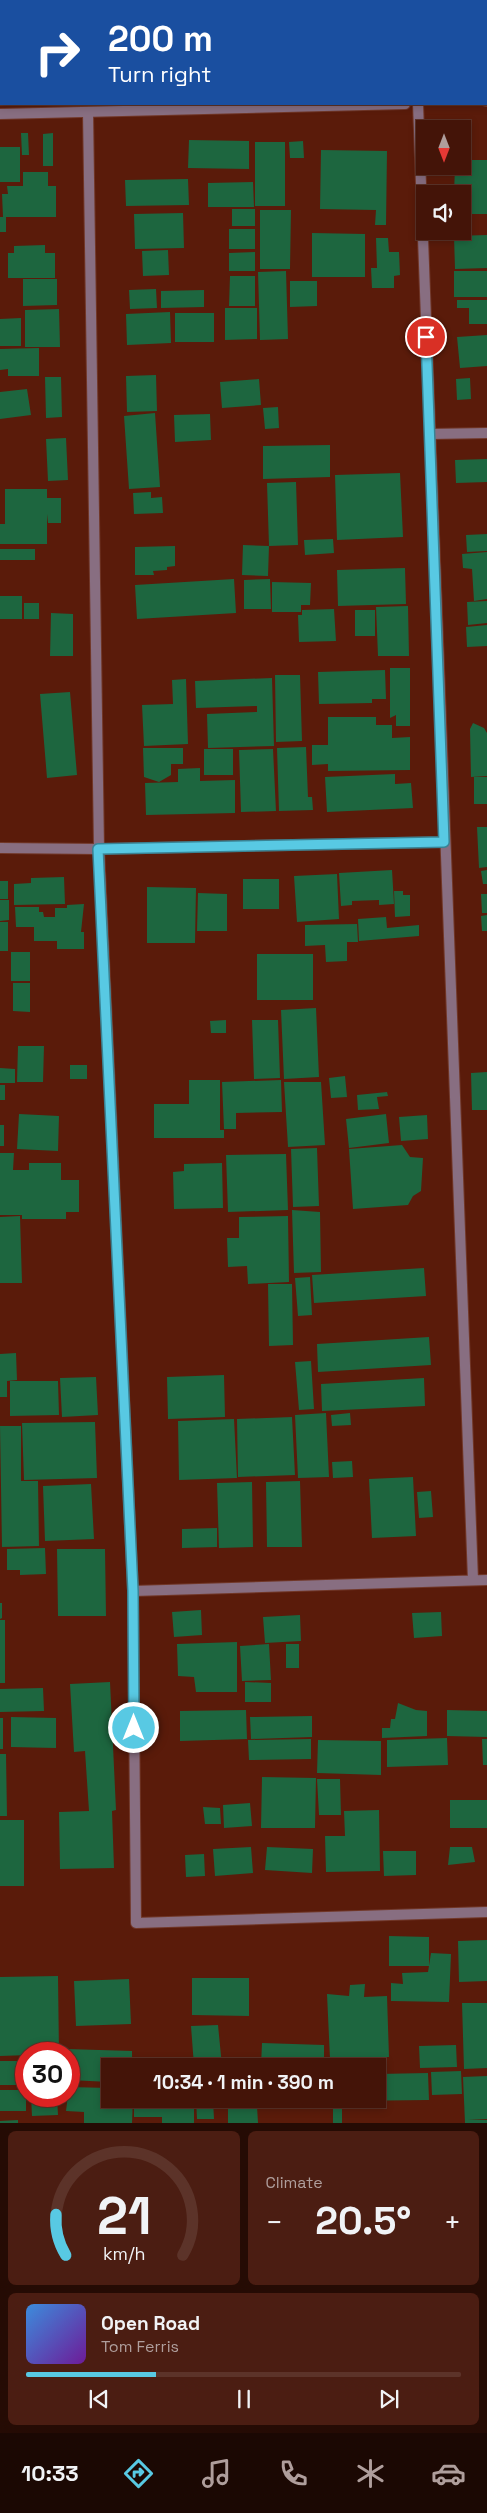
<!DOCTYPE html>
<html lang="en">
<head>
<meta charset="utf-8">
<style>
	body { margin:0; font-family:"Space Grotesk",sans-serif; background:#4b1d12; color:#f1f3f6; height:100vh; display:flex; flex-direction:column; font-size:19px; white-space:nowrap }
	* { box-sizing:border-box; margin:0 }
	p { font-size:16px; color:#af9e9c }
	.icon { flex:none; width:28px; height:28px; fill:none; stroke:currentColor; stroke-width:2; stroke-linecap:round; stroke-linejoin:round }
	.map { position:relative; height:2123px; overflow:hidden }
	.side { display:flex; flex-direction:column; gap:8px; padding:8px; background:#250b04; flex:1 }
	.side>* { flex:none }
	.banner { position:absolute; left:0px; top:0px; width:488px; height:105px; box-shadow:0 2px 8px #0003,0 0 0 1px #5c3329; background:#1a4fa0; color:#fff; overflow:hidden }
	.needle { width:32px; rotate:180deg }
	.tools { position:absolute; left:416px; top:120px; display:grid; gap:10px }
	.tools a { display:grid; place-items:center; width:55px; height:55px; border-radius:0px; background:#441408; box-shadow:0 2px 8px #0003,0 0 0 1px #5c3329; font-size:25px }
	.speed { position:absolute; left:15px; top:2042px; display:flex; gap:10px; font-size:25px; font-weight:700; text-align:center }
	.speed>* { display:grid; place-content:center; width:65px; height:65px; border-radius:50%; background:#441408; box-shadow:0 2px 8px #0003,0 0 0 1px #5c3329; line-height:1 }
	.speed .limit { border:8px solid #d22; background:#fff; color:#111 }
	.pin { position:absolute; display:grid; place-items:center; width:42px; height:42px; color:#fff; margin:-21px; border:2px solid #fff; border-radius:50%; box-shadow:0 1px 5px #0007 }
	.me { position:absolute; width:55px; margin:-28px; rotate:0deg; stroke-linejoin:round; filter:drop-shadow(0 0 4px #0008) }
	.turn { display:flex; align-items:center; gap:18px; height:105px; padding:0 25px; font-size:22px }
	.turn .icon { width:65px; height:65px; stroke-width:2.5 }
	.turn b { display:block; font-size:35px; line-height:42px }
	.big { font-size:38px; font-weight:700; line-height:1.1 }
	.side .card { flex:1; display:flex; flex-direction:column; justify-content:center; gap:8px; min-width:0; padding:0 18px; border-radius:8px; background:#4b1d12 }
	.side .dial { align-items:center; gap:0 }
	.dial svg { height:130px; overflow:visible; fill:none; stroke:#5c3329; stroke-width:7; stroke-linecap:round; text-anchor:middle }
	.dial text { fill:#f1f3f6; stroke:none }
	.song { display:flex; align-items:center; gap:15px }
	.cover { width:60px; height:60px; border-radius:8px; background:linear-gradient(135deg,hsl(210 70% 55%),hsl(280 70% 35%)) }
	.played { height:5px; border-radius:2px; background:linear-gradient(90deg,#58c9e3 30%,#5c3329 30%) }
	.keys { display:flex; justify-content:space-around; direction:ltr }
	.heat { display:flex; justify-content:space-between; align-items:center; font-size:28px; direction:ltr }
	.side .tiles { flex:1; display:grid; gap:8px; grid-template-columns:1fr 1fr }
	.card:last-child { grid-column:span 2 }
	.trip { position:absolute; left:101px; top:2058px; width:285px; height:50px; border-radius:0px; background:#441408; box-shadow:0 2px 8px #0003,0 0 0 1px #5c3329; font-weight:700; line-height:50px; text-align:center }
	.menu { display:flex; height:80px; justify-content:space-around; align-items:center; background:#1b0803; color:#af9e9c }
	.menu .icon { width:35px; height:35px }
	.menu .active { color:#58c9e3 }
	.menu b { font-size:22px; color:#f1f3f6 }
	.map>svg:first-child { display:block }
	.building { fill:#1d663f }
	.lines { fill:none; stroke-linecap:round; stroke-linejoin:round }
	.minor-casing { stroke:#713728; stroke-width:12 }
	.minor { stroke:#886e81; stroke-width:10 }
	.route-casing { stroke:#398394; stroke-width:12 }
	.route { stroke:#58c9e3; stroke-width:9 }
</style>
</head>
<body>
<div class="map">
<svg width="487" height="2123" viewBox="0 0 487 2123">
	<rect width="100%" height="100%" fill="#5a1b0a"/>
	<path class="building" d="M21 133H28L29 155H22Z
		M53 133V166H43V134Z
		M189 140 249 141V169L188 168Z
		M303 141 304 158H290L289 142Z
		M255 142H285V206H255Z
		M0 147H20V182H0Z
		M321 150 387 151 386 225H375L376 210 320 209Z
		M462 160H487V214H462V194H454L455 166H462Z
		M23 172H48V186H56V217H6V232H0V217H3L2 194H8L7 186H23Z
		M188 179 189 205 126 206 125 180Z
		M253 182 254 207H208V183Z
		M232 209H255V226H232Z
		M260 210H291L290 269H260Z
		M183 213 184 248 135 249 134 214Z
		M229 229H255V249H229Z
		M312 233 365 234V277H312Z
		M487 235V268L455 269 454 236Z
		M376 238H388L389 252H399L400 275 394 276V288H372L371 268H377Z
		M45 245V253H55V278H8V253H14V246Z
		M168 250 169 275 143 276 142 251Z
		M255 252V271H229V253Z
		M286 271 288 339 260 340 258 272Z
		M454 271H487V297H454Z
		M230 276H255V306H229Z
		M23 279H57V305L23 306Z
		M290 281H317V306L290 307Z
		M156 289 157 308 130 309 129 290Z
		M204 290V307L161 308V291Z
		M457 300H487V324H469V308H457Z
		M225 308H257V339L225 340Z
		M59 309 60 347H25V310Z
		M170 312 171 343 127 345 126 314Z
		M175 313H214V342H175Z
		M21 318V346H0V319Z
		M487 335V366L460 368 457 337Z
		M39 348V376H8V369L0 370V349Z
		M156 375 157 411 127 412 126 376Z
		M45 377H61L62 417 46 418Z
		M470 378 471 399 457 400 456 379Z
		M259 379 261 405 222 408 220 382Z
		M27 389 31 415 0 419V392Z
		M278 407 279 428 265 429 263 408Z
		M155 413 160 487 129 489 124 416Z
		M210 414 211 440 175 442 174 415Z
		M66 438 68 480 48 481 46 439Z
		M330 445V477L263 479V446Z
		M487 459V482L456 483 455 460Z
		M400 473 403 537 337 540 335 475Z
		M296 482 298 545 269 546 267 483Z
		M5 489H47V498H61V523H48L47 514V544H0V524H5Z
		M151 492V498L162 497 163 513 134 514 133 493Z
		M487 534V551L467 552 466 535Z
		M333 539 334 553 305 555 304 540Z
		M243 545 269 546 268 576 242 575Z
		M175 546V566L167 567V570L153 571 154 575H135V547Z
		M0 549H35V560H0Z
		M487 552V599L474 601 472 569 463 568 462 554Z
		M405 568 406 604 338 606 337 570Z
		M234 579 236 613 137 619 135 585Z
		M270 579 271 609H244V580Z
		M272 582 311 583 310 605H301V612H272Z
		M0 596H22V619H0Z
		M487 601V623L468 625 467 602Z
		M24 603H39V619H24Z
		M408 606 409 656H378L376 607Z
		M334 609 336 641 299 642 298 615H302V610Z
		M355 610H375V636H355Z
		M51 613 73 614V656H50Z
		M487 625V646L467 647 466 627Z
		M390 668H410V726H396V715L390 718Z
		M385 670 386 699H372V703L319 704 318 672Z
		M275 675H300L302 741 276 742Z
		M272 678 274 746 208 748 207 714 257 712V706L196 708 195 681Z
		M186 679 188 744 144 746 142 705 173 704 172 680Z
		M70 692 77 775 47 778 40 694Z
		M328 717H376V725H392V738L410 737V770L328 771V764L312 765V745H328Z
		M473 723 484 728 487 733V776L471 777 470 729Z
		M306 747 308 797H312L313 810 279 811 277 748Z
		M143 748H183V764H171V775L159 782 144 777Z
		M204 749H233V775H204Z
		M273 749 276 811 241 812 239 750Z
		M200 768V781L235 780V813L146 815 145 783 178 782V769Z
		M395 774V784L411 783 413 808 327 812 325 777Z
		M474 777H487V804H474Z
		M477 827H487V867L479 868Z
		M392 870 394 904 379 905V900L352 901V905L341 906 339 873Z
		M487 870V884H483L481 871Z
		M337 874 339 919 297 922 294 876Z
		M64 877 65 904 14 905V884L31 883V878Z
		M243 879H279V909H243Z
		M0 881H8V899H0Z
		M147 887 196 888 195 943H147Z
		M394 891H403V895H410V916L395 917Z
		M198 893 227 894V931H197Z
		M481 894H487V913H482Z
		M0 900H9V920L0 921Z
		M84 904 81 932H84V949H57V941H34V927H16L15 907H39V912H43L44 917H55V908H67V905Z
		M487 915V931H482L481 916Z
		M386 917 387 928 419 925V936L359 941 358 919Z
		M0 922H8V951H0Z
		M357 924 358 942H347V961L326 962 325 945 305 946V925Z
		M11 952H30V981H11Z
		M257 954H313V1000H257Z
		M13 983H30V1012L13 1011Z
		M316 1008 319 1077 284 1079 281 1010Z
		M226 1020V1033H211L210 1021Z
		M252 1020H278L280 1078 254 1079Z
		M18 1046H44L43 1082H17Z
		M70 1065H87V1079H70Z
		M0 1068 15 1069V1083H0Z
		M487 1072V1110H472L471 1073Z
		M345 1076 347 1097 331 1098 329 1078Z
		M189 1080H220V1130H224V1138H154V1104H189Z
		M281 1080 282 1112 236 1113V1129H224L222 1082Z
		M284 1082H321L325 1145 288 1147Z
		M0 1085H5V1100H0Z
		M387 1092 388 1096 377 1097 379 1109 358 1110 357 1095Z
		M19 1114 59 1116 58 1151 17 1149Z
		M386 1114 389 1143 349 1148 346 1119Z
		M427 1115 428 1139 401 1141 399 1117Z
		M0 1125H4V1146H0Z
		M402 1145 410 1157 423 1158 421 1191 413 1196 408 1205 353 1209 349 1149Z
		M317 1148 319 1206 293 1207 291 1149Z
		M0 1153H14L13 1170H29V1163H61V1180H79V1212H66V1219H22V1215H0Z
		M286 1154 288 1210 228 1212 226 1155Z
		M222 1163 223 1208 174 1209 173 1172 184 1171V1164Z
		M292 1210 320 1212 321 1272 294 1273Z
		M20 1216 22 1283H0V1217Z
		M288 1216 289 1282 248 1284 247 1266 228 1267 227 1238H239V1217Z
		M424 1268 426 1296 314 1303 312 1275Z
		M310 1277 312 1315 298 1316 295 1278Z
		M268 1284H292L293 1345 269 1346Z
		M429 1337 431 1365 318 1372 317 1344Z
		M16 1353 17 1380 7 1381V1397H0V1354Z
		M311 1361 314 1409 299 1410 295 1362Z
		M224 1375 225 1417 168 1419 167 1377Z
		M96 1377 98 1415 62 1417 60 1378Z
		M424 1378 425 1406 322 1411 321 1384Z
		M10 1381H58L59 1415 10 1416Z
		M326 1413 329 1477 298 1478 295 1415Z
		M350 1413 351 1425 332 1426 331 1415Z
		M292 1417 295 1475 238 1477 237 1419Z
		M234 1419 237 1478 179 1480 178 1421Z
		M95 1422 97 1478 24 1480 22 1423Z
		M0 1426H21V1481H38L39 1546 2 1547Z
		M352 1461 353 1477 333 1478 332 1462Z
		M413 1477 416 1536 372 1538 369 1479Z
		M300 1481 302 1547H267L266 1482Z
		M252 1482 253 1547 219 1548 217 1483Z
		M91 1484 94 1539 45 1541 43 1486Z
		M431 1491 433 1517 419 1518 417 1492Z
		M217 1528V1547L182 1548V1529Z
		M45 1548 46 1574 20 1575V1570H7V1549Z
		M57 1549H105L106 1616H58Z
		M0 1603H2V1618L0 1619Z
		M201 1610 202 1635 174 1637 172 1612Z
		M441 1612 442 1636 414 1638 412 1613Z
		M300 1615 301 1641 265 1643 263 1617Z
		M0 1620H5V1683H0Z
		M237 1642V1692H196L194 1677 178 1676 177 1644Z
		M269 1644 271 1680 242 1681 240 1646Z
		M286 1644H299V1668H286Z
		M110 1682 116 1810 112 1811 114 1868 60 1869 59 1812 89 1811 85 1751 74 1752 70 1684Z
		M245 1682 271 1683V1702H245Z
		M43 1688 44 1711 0 1712V1689Z
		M398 1703 416 1710 427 1711V1736L382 1738V1728H390L391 1719H395Z
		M246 1710 247 1739 180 1741V1711Z
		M447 1710 487 1711V1737L447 1736Z
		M312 1716V1737L251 1739 250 1717Z
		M11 1717 56 1718V1748L11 1747Z
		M0 1718H3V1749H0Z
		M447 1738 448 1765 387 1767V1740Z
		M311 1739V1759L249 1760 248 1740Z
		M482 1739H487V1765H483Z
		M318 1740 381 1741V1775L317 1773Z
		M0 1754H6L7 1816H0Z
		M262 1777 316 1778 315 1828H261Z
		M317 1779H340L341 1815H319Z
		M450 1800H487V1828H450Z
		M250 1803 252 1826 224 1828 223 1805Z
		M203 1807 220 1808 221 1824H205Z
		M379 1810 380 1871 326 1872 325 1836H345L344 1811Z
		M0 1820H24V1886H0Z
		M251 1847 253 1873 215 1876 213 1849Z
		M267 1847 313 1849 312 1873 265 1870Z
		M450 1847H472L475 1862 448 1865Z
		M383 1851H416V1875L384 1876Z
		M204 1854 205 1876 186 1877 185 1855Z
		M389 1936 429 1937V1966H389Z
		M487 1940V1981L459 1982 458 1941Z
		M431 1953 451 1954 449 2002 391 2001V1983L403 1984 402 1973 428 1972Z
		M58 1976 59 2054 0 2056V1977Z
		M192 1978H249V2016L192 2015Z
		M129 1979 131 2024 76 2026 74 1981Z
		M365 1984 364 1997 387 1996 389 2057 330 2059 327 1994 349 1996 350 1985Z
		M462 2003H487V2068L464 2069Z
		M218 2025 222 2066H194L191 2026Z
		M262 2043 324 2045V2066H261Z
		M456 2045 457 2067 420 2068 419 2046Z
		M67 2049 132 2051V2066H110V2082L69 2080V2054H66Z
		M0 2061H26V2085H0Z
		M461 2071 462 2094 432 2095 431 2072Z
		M428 2073 429 2100 343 2101V2099H378V2074Z
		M487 2076V2119L468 2120H487V2123H465L463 2077Z
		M69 2087 110 2088V2099H133L132 2123H84V2112L66 2111Z
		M0 2090H26V2111H0Z
		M31 2096H57L58 2115 32 2116Z
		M134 2099H194V2123H162V2117H134Z
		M196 2099H213L214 2119H197Z
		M260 2099H293V2106L260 2105Z
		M297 2099H327V2104L298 2107Z
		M257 2106 258 2123H228V2107Z
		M333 2107H342V2123H333Z
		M18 2120V2123H0V2121Z"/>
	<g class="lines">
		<defs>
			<path id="minor" d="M486 101H487
				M418 104 473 1580
				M88 112 99 849 133 1591 136 1923 487 1912
				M0 114 405 104
				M430 434 487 433
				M0 848 99 849 444 842
				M133 1591 487 1580"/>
		</defs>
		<use href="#minor" class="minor-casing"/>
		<use href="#minor" class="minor"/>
	</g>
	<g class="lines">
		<defs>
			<path id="route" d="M134 1728 133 1591 98 849 444 842 426 337"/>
		</defs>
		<use href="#route" class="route-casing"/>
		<use href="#route" class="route"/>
	</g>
</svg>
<div class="tools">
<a><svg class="needle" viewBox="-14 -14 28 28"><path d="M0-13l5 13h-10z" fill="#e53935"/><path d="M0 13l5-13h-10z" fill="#af9e9c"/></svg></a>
<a><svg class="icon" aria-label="sound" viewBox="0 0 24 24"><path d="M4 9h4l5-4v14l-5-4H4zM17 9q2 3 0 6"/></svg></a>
</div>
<div class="speed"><div class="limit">30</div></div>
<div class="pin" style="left:426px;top:337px;background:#d93025"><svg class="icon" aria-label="arrive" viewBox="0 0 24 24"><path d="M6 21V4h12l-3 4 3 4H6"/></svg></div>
<svg class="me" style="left:134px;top:1728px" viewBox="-20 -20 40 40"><circle r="17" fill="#58c9e3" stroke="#fff" stroke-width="3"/><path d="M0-11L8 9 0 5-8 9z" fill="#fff"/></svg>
<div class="trip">10:34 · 1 min · 390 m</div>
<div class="banner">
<div class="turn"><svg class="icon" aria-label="right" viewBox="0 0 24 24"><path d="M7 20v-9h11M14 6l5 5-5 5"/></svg><div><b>200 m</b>Turn right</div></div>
</div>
</div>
<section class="side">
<div class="tiles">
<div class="card dial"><svg viewBox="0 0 100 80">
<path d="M14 69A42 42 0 1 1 86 69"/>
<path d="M14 69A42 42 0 0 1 8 44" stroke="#58c9e3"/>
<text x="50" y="56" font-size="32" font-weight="700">21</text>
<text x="50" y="72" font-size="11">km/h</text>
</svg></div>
<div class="card"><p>Climate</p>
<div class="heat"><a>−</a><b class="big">20.5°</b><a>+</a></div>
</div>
<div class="card">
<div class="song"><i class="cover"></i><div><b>Open Road</b><p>Tom Ferris</p></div></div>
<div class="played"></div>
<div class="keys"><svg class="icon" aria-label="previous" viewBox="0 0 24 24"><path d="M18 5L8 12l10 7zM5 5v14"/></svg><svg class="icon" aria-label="pause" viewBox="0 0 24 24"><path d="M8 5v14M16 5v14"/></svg><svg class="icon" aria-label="next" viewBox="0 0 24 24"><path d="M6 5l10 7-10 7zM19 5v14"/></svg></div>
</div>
</div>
</section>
<nav class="menu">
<b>10:33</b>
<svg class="icon active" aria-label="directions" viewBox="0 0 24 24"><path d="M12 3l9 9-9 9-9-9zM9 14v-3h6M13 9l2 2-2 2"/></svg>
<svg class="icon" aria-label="music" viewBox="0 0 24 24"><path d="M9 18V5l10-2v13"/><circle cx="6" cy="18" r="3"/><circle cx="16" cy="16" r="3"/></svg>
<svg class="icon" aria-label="phone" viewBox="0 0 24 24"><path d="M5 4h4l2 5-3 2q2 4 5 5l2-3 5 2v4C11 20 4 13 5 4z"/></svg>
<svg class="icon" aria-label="climate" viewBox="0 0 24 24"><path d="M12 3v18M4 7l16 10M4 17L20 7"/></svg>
<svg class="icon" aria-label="car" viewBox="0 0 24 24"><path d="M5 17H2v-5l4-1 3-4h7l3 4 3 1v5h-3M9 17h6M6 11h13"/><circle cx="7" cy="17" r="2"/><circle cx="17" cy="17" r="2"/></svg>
</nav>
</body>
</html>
